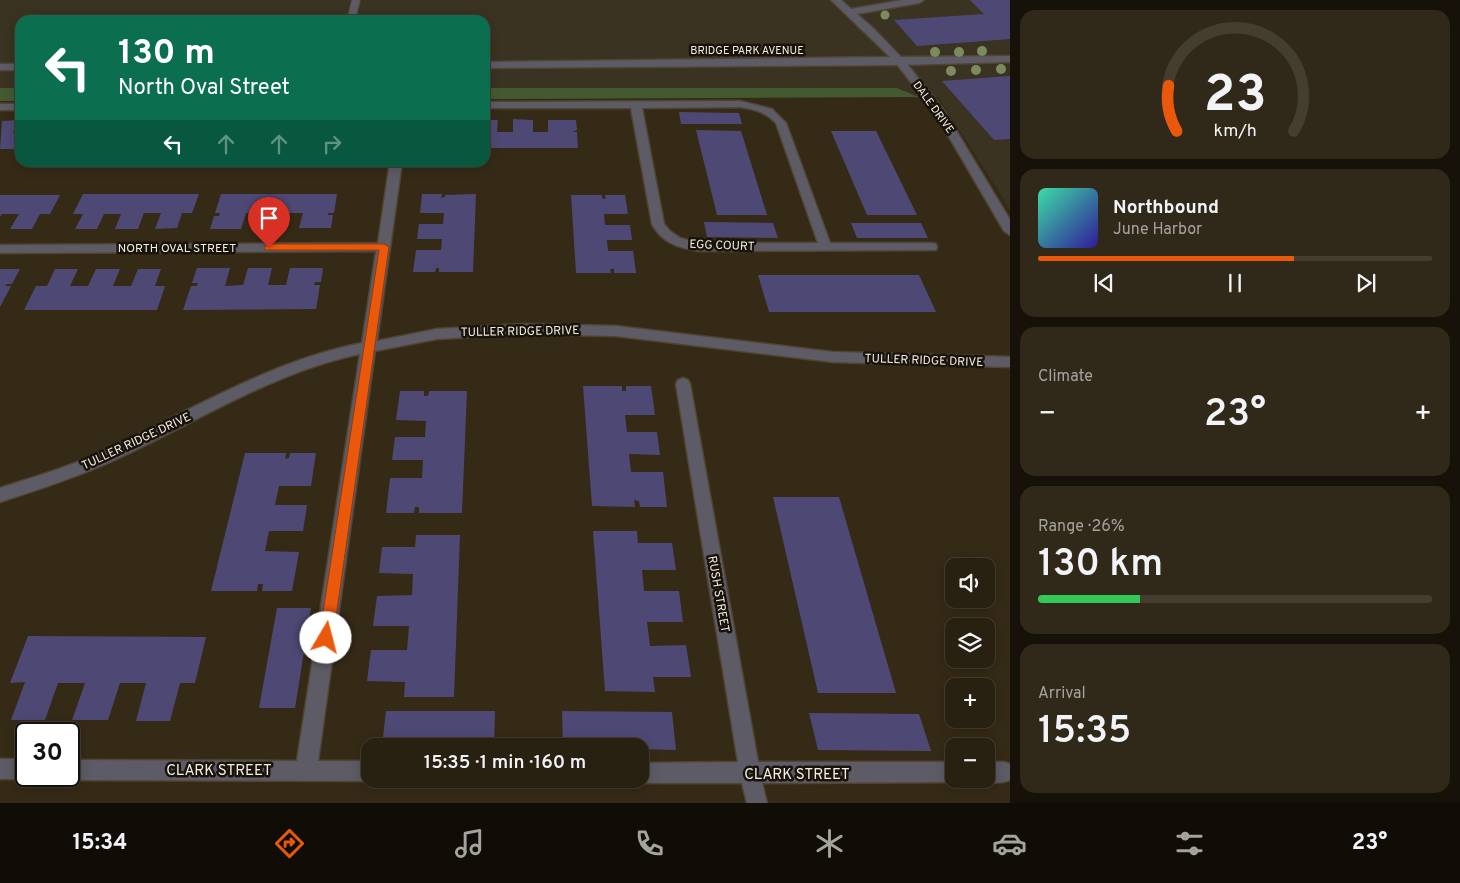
<!DOCTYPE html>
<html lang="en">
<head>
<meta charset="utf-8">
<style>
	body { margin:0; font-family:Overpass,sans-serif; background:#302819; color:#f1f3f6; height:100vh; display:flex; flex-direction:column; font-size:19px; white-space:nowrap }
	* { box-sizing:border-box; margin:0 }
	p { font-size:16px; color:#a5a39f }
	.icon { flex:none; width:28px; height:28px; fill:none; stroke:currentColor; stroke-width:2; stroke-linecap:round; stroke-linejoin:round }
	.map { position:relative; flex:1; overflow:hidden }
	.side { display:flex; flex-direction:column; gap:10px; padding:10px; background:#161209; width:450px }
	.side>* { flex:none }
	.banner { position:absolute; left:15px; top:15px; width:475px; height:152px; border-radius:15px; box-shadow:0 2px 12px #0003,0 0 0 1px #443e30; background:#0b6e4f; color:#fff; overflow:hidden }
	.buttons { position:absolute; left:945px; top:558px; display:grid; gap:10px }
	.buttons a { display:grid; place-items:center; width:50px; height:50px; border-radius:10px; background:#282010; box-shadow:0 2px 12px #0003,0 0 0 1px #443e30; font-size:25px }
	.speed { position:absolute; left:15px; top:722px; display:flex; gap:10px; font-size:25px; font-weight:700; text-align:center }
	.speed>* { display:grid; place-content:center; width:65px; height:65px; border-radius:50%; background:#282010; box-shadow:0 2px 12px #0003,0 0 0 1px #443e30; line-height:1 }
	.speed .limit { border:2px solid #111; border-radius:8px; background:#fff; color:#111 }
	.pin { position:absolute; display:grid; place-items:center; width:42px; height:42px; color:#fff; margin:-51px -21px; border-radius:50% 50% 50% 0; rotate:-45deg; box-shadow:0 0 5px #0007 }
	.pin .icon { rotate:45deg }
	.me { position:absolute; width:55px; margin:-28px; rotate:8deg; stroke-linejoin:round; filter:drop-shadow(0 0 4px #0008) }
	.turn { display:flex; align-items:center; gap:18px; height:105px; padding:0 20px; font-size:22px }
	.turn .icon { width:65px; height:65px; stroke-width:2.5 }
	.turn b { display:block; font-size:35px; line-height:42px }
	.lanes { display:flex; align-items:center; height:48px; padding:0 20px; background:#0003; justify-content:center; gap:25px; direction:ltr }
	.lanes .off { opacity:.35 }
	.big { font-size:38px; font-weight:600; line-height:1.1 }
	.side .tile { flex:1; display:flex; flex-direction:column; justify-content:center; gap:8px; min-width:0; padding:0 18px; border-radius:15px; background:#302819 }
	.side .dial { align-items:center; gap:0 }
	.dial svg { height:130px; overflow:visible; fill:none; stroke:#443e30; stroke-width:7; stroke-linecap:round; text-anchor:middle }
	.dial text { fill:#f1f3f6; stroke:none }
	.song { display:flex; align-items:center; gap:15px }
	.cover { width:60px; height:60px; border-radius:8px; background:linear-gradient(135deg,hsl(160 70% 55%),hsl(250 70% 35%)) }
	.played { height:5px; border-radius:2px; background:linear-gradient(90deg,#ea580c 65%,#443e30 65%) }
	.keys { display:flex; justify-content:space-around; direction:ltr }
	.heat { display:flex; justify-content:space-between; align-items:center; font-size:28px; direction:ltr }
	.charge { height:8px; border-radius:4px; background:linear-gradient(90deg,#34c759 26%,#443e30 0) }
	.trip { position:absolute; left:361px; top:738px; width:288px; height:50px; border-radius:15px; background:#282010; box-shadow:0 2px 12px #0003,0 0 0 1px #443e30; font-weight:600; line-height:50px; text-align:center }
	.tab-bar { display:flex; height:80px; justify-content:space-around; align-items:center; background:#100d06; color:#a5a39f }
	.tab-bar .icon { width:35px; height:35px }
	.tab-bar .current { color:#ea580c }
	.tab-bar b { font-size:22px; color:#f1f3f6 }
	main { display:flex; flex:1; min-height:0 }
	.map>svg:first-child { display:block }
	.commercial { fill:#3a3322 }
	.forest { fill:#435a31 }
	.building { fill:#4e4974 }
	.lines { fill:none; stroke-linecap:round; stroke-linejoin:round }
	.service-casing { stroke:#504533; stroke-width:2 }
	.minor-casing { stroke:#504533; stroke-width:3 }
	.tertiary-casing { stroke:#504533; stroke-width:3 }
	.service { fill:#5d5c66; fill-rule:evenodd }
	.minor { fill:#5d5c66; fill-rule:evenodd }
	.tertiary { fill:#5d5c66; fill-rule:evenodd }
	.tree { fill:#7b8b5d }
	.route { fill:#ea580c; stroke:#983908 }
	.labels { text-anchor:middle; stroke-width:5; stroke-linejoin:round; paint-order:stroke }
	.far-street-label { font-size:11px; fill:#f5eee2; stroke:#19140b }
	.street-label { font-size:12px; fill:#f5eee2; stroke:#19140b }
	.near-street-label { font-size:15px; fill:#f5eee2; stroke:#19140b }
</style>
</head>
<body>
<main>
<div class="map">
<svg width="1010" height="803" viewBox="0 0 1010 803">
	<rect width="100%" height="100%" fill="#352a16"/>
	<path class="commercial" d="M0 0H1010V209L938 97H919L897 88H485V20H20V88H0Z"/>
	<path class="forest" d="M0 88H20V101H0Z
		M485 88H897L919 97 485 99Z"/>
	<path class="building" d="M970 0H1010V39L917 46 894 20 984 14Z
		M1010 76V139L994 140 942 81Z
		M679 112 739 113 742 124H681Z
		M513 119 533 120V132H548V120H576L577 130 572 132H577L578 148H485V120H498L497 132H513Z
		M20 120 13 133H20V149H0L2 121Z
		M696 130 741 131 767 215H717Z
		M831 131H876L917 215H867Z
		M83 194H199L192 213H182L177 228 155 229 161 213H144L138 229H115L121 214H104L97 229H75L83 214H73Z
		M221 194H337L334 213H328V215H333L331 228H299L303 213H285L282 228H259L263 213H246L241 229H210L214 216H219L220 213H215Z
		M422 194H442L441 198 445 197V195L476 194 473 272H439V268H436L435 272H413L416 250H441L442 239H417L419 224H443L444 213H420Z
		M0 195H60L50 214H40L32 229H10L19 214H2L0 217Z
		M571 195H602V198L606 199 605 195H625L628 214H604L605 225H630L632 240H607L608 251H633L636 273H614V269H610L611 273H576Z
		M704 222 773 223 778 238 707 237Z
		M851 223H921L928 238H857Z
		M197 268H230L225 286 243 285 248 268H272L268 285H286L290 268H323L321 282H315L314 285H320L316 309 183 310 191 286H197L198 283H192Z
		M0 269H20L12 284H7L5 286H11L0 307Z
		M55 269H78L70 286H88L96 269H120L113 286H131L138 269H161L155 286H165L157 310H24L36 286H47Z
		M758 275H919L936 312H769Z
		M583 386H622V391H626V386H651L655 415H625L627 432H657L660 455 629 454 631 472H663L667 507H640L639 501 634 500 635 507 592 506Z
		M400 391H424V396H428L429 391H467L462 513H419V507H415L414 513H386L390 478H422L423 460H392L395 437H425L426 421 396 420Z
		M245 453H286L285 459 289 458 290 453H316L311 486H279L275 505H307L303 531H269L265 551 299 552 292 591H262L263 584H258L257 591H211Z
		M773 497H839L896 693H818Z
		M593 531H637L638 543H672L676 570H642L644 591H679L683 622H647L650 646 686 645 691 677H653L655 692 605 691Z
		M416 535H460L454 697H404L405 682 367 681 371 650H407L409 626H373L377 596 412 595 413 574 379 573 382 547H415Z
		M277 608H311L295 708H259Z
		M28 636 206 637 195 683H180L170 721H136L146 683H120L108 720H72L85 683H58L45 720H11L25 682 10 683Z
		M386 711H495L494 746H382Z
		M562 711 672 712 676 750 640 749V746H563Z
		M809 713 919 714 931 751 818 750Z"/>
	<g class="lines">
		<defs>
			<path id="service" d="M352 0H360L355 20H347Z"/>
			<path id="minor" d="M903 0H924L919 3 851 15 846 12 851 9Z
				M900 59 904 60 945 112 1010 220V235L1004 231 935 113 895 62Z
				M740 101 772 109 786 123 830 243H931L936 244 937 247 936 250 699 251C679 248 662 243 652 224L631 108H485V102ZM642 108 740 107C754 109 766 112 776 123L818 243H699L680 238 670 231 664 224Z
				M0 104H20V110H0Z
				M390 162H402L377 341 437 329 525 324 616 326 833 352 1010 357V367L833 362 616 336 525 334 437 339 375 351 318 761H370V779H376L370 781 69 780 62 777 69 776V760L297 761 360 354C272 372 192 425 110 462 75 478 37 490 0 502V488C34 477 68 467 100 453 185 414 269 361 362 343L376 251 0 253V245L378 243Z
				M683 378 688 380 690 384 758 762H954V779H961L954 782 762 783 767 803H747L742 783H640L633 780 640 779V763L738 762 676 384 678 380Z
				M0 759H26V776H33L26 779H0Z
				M986 762H1004L1010 764V780C1000 784 989 783 979 779H986Z"/>
			<path id="tertiary" d="M831 0H841L874 29 901 57 1010 56V62L900 65 485 68V62L890 57Z
				M0 64H20V70H0Z"/>
		</defs>
		<use href="#service" class="service-casing"/>
		<use href="#minor" class="minor-casing"/>
		<use href="#tertiary" class="tertiary-casing"/>
		<use href="#service" class="service"/>
		<use href="#minor" class="minor"/>
		<use href="#tertiary" class="tertiary"/>
	</g>
	<g class="tree">
		<circle cx="885" cy="15" r="4.5"/>
		<circle cx="982" cy="51" r="5"/>
		<circle cx="935" cy="52" r="5"/>
		<circle cx="959" cy="52" r="5"/>
		<circle cx="1001" cy="69" r="5"/>
		<circle cx="976" cy="70" r="5"/>
		<circle cx="951" cy="71" r="5"/>
	</g>
	<path class="route" d="M269 244H384L389 247 333 638 331 642 326 644 321 642 319 638 379 250H265L264 248Z"/>
	<g class="labels">
		<g class="far-street-label">
			<text x="747" y="54">BRIDGE PARK AVENUE</text>
			<text transform="translate(934 107) rotate(54)" y="4">DALE DRIVE</text>
		</g>
		<g class="street-label">
			<text transform="translate(722 245) rotate(2)" y="4">EGG COURT</text>
			<text x="177" y="252">NORTH OVAL STREET</text>
			<text transform="translate(520 331) rotate(-1)" y="4">TULLER RIDGE DRIVE</text>
			<text transform="translate(924 360) rotate(2)" y="4">TULLER RIDGE DRIVE</text>
			<text transform="translate(136 441) rotate(-25)" y="4">TULLER RIDGE DRIVE</text>
			<text transform="translate(719 594) rotate(80)" y="4">RUSH STREET</text>
		</g>
		<g class="near-street-label">
			<text x="219" y="775">CLARK STREET</text>
			<text x="797" y="779">CLARK STREET</text>
		</g>
	</g>
</svg>
<div class="buttons">
<a><svg class="icon" aria-label="sound" viewBox="0 0 24 24"><path d="M4 9h4l5-4v14l-5-4H4zM17 9q2 3 0 6"/></svg></a>
<a><svg class="icon" aria-label="layers" viewBox="0 0 24 24"><path d="M12 4l9 5-9 5-9-5zM3 14l9 5 9-5"/></svg></a>
<a>+</a>
<a>−</a>
</div>
<div class="speed"><div class="limit">30</div></div>
<div class="pin" style="left:269px;top:248px;background:#d93025"><svg class="icon" aria-label="arrive" viewBox="0 0 24 24"><path d="M6 21V4h12l-3 4 3 4H6"/></svg></div>
<svg class="me" style="left:326px;top:638px" viewBox="-20 -20 40 40"><circle r="19" fill="#fff"/><path d="M0-13L10 11 0 6-10 11z" fill="#ea580c"/></svg>
<div class="trip">15:35 · 1 min · 160 m</div>
<div class="banner">
<div class="turn"><svg class="icon" aria-label="left" viewBox="0 0 24 24"><path d="M17 20v-9H6M10 6l-5 5 5 5"/></svg><div><b>130 m</b>North Oval Street</div></div>
<div class="lanes"><svg class="icon" aria-label="left" viewBox="0 0 24 24"><path d="M17 20v-9H6M10 6l-5 5 5 5"/></svg><svg class="icon off" aria-label="ahead" viewBox="0 0 24 24"><path d="M12 20V5M6 11l6-6 6 6"/></svg><svg class="icon off" aria-label="ahead" viewBox="0 0 24 24"><path d="M12 20V5M6 11l6-6 6 6"/></svg><svg class="icon off" aria-label="right" viewBox="0 0 24 24"><path d="M7 20v-9h11M14 6l5 5-5 5"/></svg></div>
</div>
</div>
<section class="side">
<div class="tile dial"><svg viewBox="0 0 100 80">
<path d="M14 69A42 42 0 1 1 86 69"/>
<path d="M14 69A42 42 0 0 1 9 41" stroke="#ea580c"/>
<text x="50" y="56" font-size="32" font-weight="700">23</text>
<text x="50" y="72" font-size="11">km/h</text>
</svg></div>
<div class="tile">
<div class="song"><i class="cover"></i><div><b>Northbound</b><p>June Harbor</p></div></div>
<div class="played"></div>
<div class="keys"><svg class="icon" aria-label="previous" viewBox="0 0 24 24"><path d="M18 5L8 12l10 7zM5 5v14"/></svg><svg class="icon" aria-label="pause" viewBox="0 0 24 24"><path d="M8 5v14M16 5v14"/></svg><svg class="icon" aria-label="next" viewBox="0 0 24 24"><path d="M6 5l10 7-10 7zM19 5v14"/></svg></div>
</div>
<div class="tile"><p>Climate</p>
<div class="heat"><a>−</a><b class="big">23°</b><a>+</a></div>
</div>
<div class="tile"><p>Range · 26%</p><b class="big">130 km</b><div class="charge"></div></div>
<div class="tile"><p>Arrival</p><b class="big">15:35</b></div>
</section>
</main>
<nav class="tab-bar">
<b>15:34</b>
<svg class="icon current" aria-label="directions" viewBox="0 0 24 24"><path d="M12 3l9 9-9 9-9-9zM9 14v-3h6M13 9l2 2-2 2"/></svg>
<svg class="icon" aria-label="music" viewBox="0 0 24 24"><path d="M9 18V5l10-2v13"/><circle cx="6" cy="18" r="3"/><circle cx="16" cy="16" r="3"/></svg>
<svg class="icon" aria-label="phone" viewBox="0 0 24 24"><path d="M5 4h4l2 5-3 2q2 4 5 5l2-3 5 2v4C11 20 4 13 5 4z"/></svg>
<svg class="icon" aria-label="climate" viewBox="0 0 24 24"><path d="M12 3v18M4 7l16 10M4 17L20 7"/></svg>
<svg class="icon" aria-label="car" viewBox="0 0 24 24"><path d="M5 17H2v-5l4-1 3-4h7l3 4 3 1v5h-3M9 17h6M6 11h13"/><circle cx="7" cy="17" r="2"/><circle cx="17" cy="17" r="2"/></svg>
<svg class="icon" aria-label="filters" viewBox="0 0 24 24"><path d="M4 7h16M4 17h16"/><circle cx="9" cy="7" r="2"/><circle cx="15" cy="17" r="2"/></svg>
<b>23°</b>
</nav>
</body>
</html>
